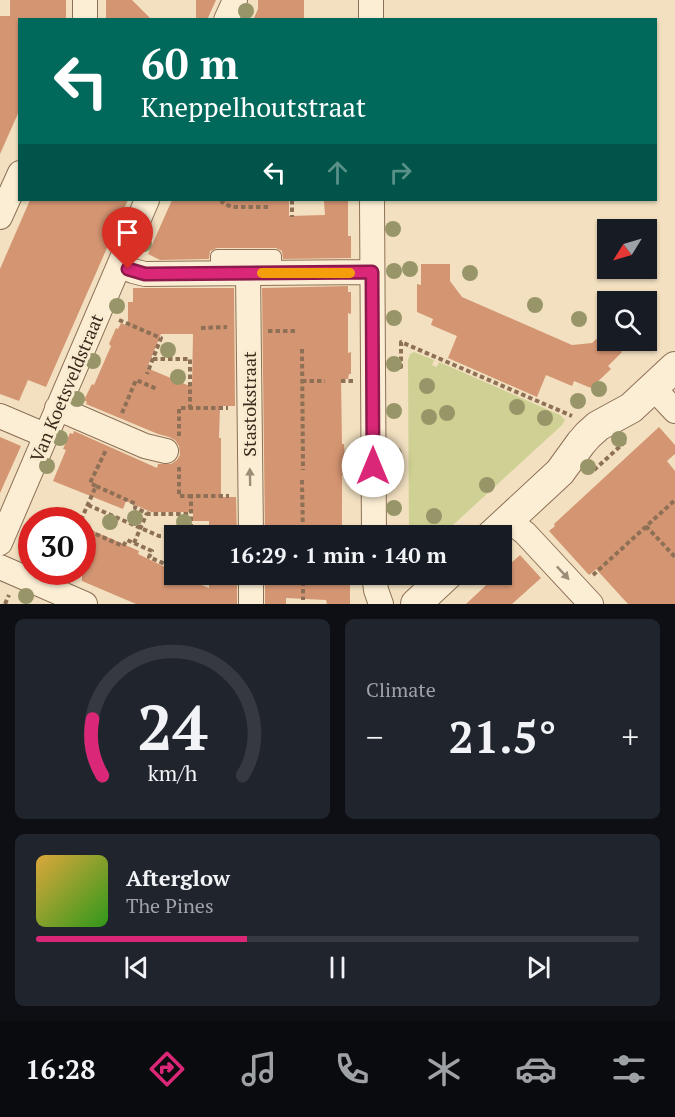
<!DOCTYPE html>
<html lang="en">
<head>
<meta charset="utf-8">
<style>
	body { margin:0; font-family:"PT Serif",serif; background:#20242c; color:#f1f3f6; height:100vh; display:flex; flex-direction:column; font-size:22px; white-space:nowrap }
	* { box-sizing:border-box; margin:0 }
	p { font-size:20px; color:#9ea1a6 }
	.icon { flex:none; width:33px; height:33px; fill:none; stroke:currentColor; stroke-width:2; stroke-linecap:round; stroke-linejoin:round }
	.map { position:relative; height:604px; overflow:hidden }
	.panel { display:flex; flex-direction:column; gap:15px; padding:15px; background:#0d0f14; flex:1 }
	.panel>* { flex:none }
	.hud { position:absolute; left:18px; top:18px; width:639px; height:183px; border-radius:0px; box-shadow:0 2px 4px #0004; background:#00695c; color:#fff; overflow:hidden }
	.needle { width:39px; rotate:233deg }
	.buttons { position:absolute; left:597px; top:219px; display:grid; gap:12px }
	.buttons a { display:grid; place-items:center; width:60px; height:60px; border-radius:0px; background:#171b24; box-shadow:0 2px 4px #0004; font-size:30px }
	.speed { position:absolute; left:18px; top:507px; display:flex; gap:12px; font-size:30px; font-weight:700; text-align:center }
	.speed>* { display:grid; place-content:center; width:78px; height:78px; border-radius:50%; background:#171b24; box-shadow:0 2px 4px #0004; line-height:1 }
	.speed .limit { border:9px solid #d22; background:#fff; color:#111 }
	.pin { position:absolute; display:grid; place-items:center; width:51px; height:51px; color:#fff; margin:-62px -26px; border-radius:50% 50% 50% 0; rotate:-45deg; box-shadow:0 0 6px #0007 }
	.pin .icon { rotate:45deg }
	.me { position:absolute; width:66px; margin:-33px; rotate:0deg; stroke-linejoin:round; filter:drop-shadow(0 0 4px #0008) }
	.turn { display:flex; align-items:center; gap:21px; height:126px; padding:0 24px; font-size:27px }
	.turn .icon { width:78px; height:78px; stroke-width:2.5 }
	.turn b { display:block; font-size:42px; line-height:51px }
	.lanes { display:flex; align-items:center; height:57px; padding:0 24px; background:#0003; justify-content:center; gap:30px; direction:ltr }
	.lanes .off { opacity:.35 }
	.big { font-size:45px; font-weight:700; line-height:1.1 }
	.panel .tile { flex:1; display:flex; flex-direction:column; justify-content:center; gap:9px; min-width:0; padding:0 21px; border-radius:9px; background:#20242c }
	.panel .dial { align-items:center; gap:0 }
	.dial svg { height:156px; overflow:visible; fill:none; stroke:#363941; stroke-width:7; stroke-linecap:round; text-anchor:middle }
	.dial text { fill:#f1f3f6; stroke:none }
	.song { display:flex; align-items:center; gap:18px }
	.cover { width:72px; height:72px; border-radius:9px; background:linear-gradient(135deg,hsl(40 70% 55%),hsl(110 70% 35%)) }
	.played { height:6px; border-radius:3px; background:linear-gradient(90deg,#db2777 35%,#363941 35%) }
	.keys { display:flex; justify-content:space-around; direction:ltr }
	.heat { display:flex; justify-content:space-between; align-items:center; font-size:33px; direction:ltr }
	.panel .tiles { flex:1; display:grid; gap:15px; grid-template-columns:1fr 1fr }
	.tile:last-child { grid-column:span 2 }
	.trip { position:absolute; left:164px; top:525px; width:348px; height:60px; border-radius:0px; background:#171b24; box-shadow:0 2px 4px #0004; font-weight:700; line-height:60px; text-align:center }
	.tabs { display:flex; height:96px; justify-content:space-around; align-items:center; background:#090b0e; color:#9ea1a6 }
	.tabs .icon { width:42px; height:42px }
	.tabs .selected { color:#db2777 }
	.tabs b { font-size:27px; color:#f1f3f6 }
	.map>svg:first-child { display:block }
	.green { fill:#ced193 }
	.building { fill:#d49572; fill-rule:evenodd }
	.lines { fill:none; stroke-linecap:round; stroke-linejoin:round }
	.service-casing { stroke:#8d7056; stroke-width:14 }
	.minor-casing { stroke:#8d7056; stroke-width:26 }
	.tertiary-casing { stroke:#8d7056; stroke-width:32 }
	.path { stroke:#8d7056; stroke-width:4; stroke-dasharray:4.5 3; stroke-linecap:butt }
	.service { stroke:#fceed4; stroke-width:12 }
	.minor { stroke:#fceed4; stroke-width:24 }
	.tertiary { stroke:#fceed4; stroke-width:30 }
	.tree { fill:#989668 }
	.oneway { fill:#9c8c78 }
	.route-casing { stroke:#8e194d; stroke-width:15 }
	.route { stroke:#db2777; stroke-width:10 }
	.slow { stroke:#f59e0b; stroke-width:10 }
	.labels { text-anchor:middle; stroke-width:6; stroke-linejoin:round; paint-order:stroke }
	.street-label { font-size:18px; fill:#3b291c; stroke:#f9ebd0 }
</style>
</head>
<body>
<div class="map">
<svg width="675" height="604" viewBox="0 0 675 604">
	<rect width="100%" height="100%" fill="#f2e0c0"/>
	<path class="green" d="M414 352 434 360 432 365 437 367 439 362 560 415 565 420 562 425 442 535H409L408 360 410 354Z"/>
	<path class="building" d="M10 0H66V20H20V109L0 154V16H10Z
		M106 0H132L152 20H106Z
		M196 0H216L207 20H196Z
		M258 0H304V20H253L258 9Z
		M30 200H128L46 387 28 380 19 401 0 394V269Z
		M172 200H289V216L325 215 324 201H348V236H351V258L283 259 282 251 276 248H217L210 251 209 259 160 260 148 254Z
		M421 264H450V281L462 297 572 345 592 343 605 331 608 334V340H613L622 352 608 366 611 369 591 388 574 381 572 386 546 375 537 397 448 358 457 336 431 325 433 319 417 312V284L421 285Z
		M348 286V292H351V314L348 313V353L351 352V374H349L348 379H341L342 444H344L345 459V475H342V536H265L262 288Z
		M133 288H234L235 406H220L219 438H221V497H236L237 536H209V521H193V512H151L126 501 123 509 53 481 66 450 63 449 70 433 73 434 74 431 157 468 158 464H171L177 460 180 455 179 446 175 440 169 437 158 434 86 404 87 402 84 400 92 384 94 385 111 346 109 344 116 328 118 329 121 323 128 326V302H133ZM161 334H193L192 387 147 368Z
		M659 427 675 445V454L667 461 675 471V604H628L596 569 589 575 549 531 555 526 554 524Z
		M0 437 21 446 0 493Z
		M82 526 139 551 138 554 173 571 172 573 174 574 209 588V574H237V604H136L82 581Z
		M520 555 541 578 512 604H466L498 574H501V572Z
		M265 574H286V577L326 578V574H350V604H327L326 600 286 598V604H265Z"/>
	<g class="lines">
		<defs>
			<path id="service" d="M217 273V256H275V273"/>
			<path id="minor" d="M371 0V20
				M85 20V0
				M226 20 235 0
				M372 200 374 536
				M0 217 20 173
				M119 265 133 271 145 274 372 272
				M248 273 251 536
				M650 390 660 395 675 411
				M57 408 145 446 166 451
				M0 416 47 436
				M508 520 525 533 591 604
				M0 543 147 200
				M0 567 85 604
				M251 574V604
				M374 574 376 590 381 604"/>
			<path id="tertiary" d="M491 536 560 472 581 443 588 435 598 426 631 408 675 367
				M416 604 448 574"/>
		</defs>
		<use href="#service" class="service-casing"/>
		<use href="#minor" class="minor-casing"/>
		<use href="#tertiary" class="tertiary-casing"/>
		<path class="path" d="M223 200 222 202 231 207H271
			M292 200V217
			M119 320 161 338 147 374
			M201 328 227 327
			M268 331H295
			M302 349 303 470
			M153 359H190V408
			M392 367H401V342L572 416
			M302 381H325
			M341 381H353
			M122 413 136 380 157 389
			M179 436V408H228
			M179 467V496H191
			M594 470 626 441
			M302 480 303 536
			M96 486 90 483 106 450
			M88 505 159 536H174
			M81 520 96 486 136 504 135 508 149 514H191
			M646 526 675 557
			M82 528 123 546 127 540 152 551 149 557 174 568
			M177 536 191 535
			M191 536V496H229
			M460 536 467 529
			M134 543 147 513
			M187 574 191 576V574
			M303 574V600
			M593 575 675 500
			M472 581 479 574
			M5 604 9 595"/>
		<use href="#service" class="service"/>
		<use href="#minor" class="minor"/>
		<use href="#tertiary" class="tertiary"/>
	</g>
	<g class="tree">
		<circle cx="246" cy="11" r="8"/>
		<circle cx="393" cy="229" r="8"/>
		<circle cx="144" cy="244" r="8"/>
		<circle cx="410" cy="269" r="8"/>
		<circle cx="394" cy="271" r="8"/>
		<circle cx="470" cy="273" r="8"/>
		<circle cx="535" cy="305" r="8"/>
		<circle cx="117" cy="306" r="8"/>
		<circle cx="394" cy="318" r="8"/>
		<circle cx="579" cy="319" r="8"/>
		<circle cx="168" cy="350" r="8"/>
		<circle cx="93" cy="361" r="8"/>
		<circle cx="394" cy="364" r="8"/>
		<circle cx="178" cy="377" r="8"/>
		<circle cx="427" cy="386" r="8"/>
		<circle cx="599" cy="389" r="8"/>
		<circle cx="77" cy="399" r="8"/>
		<circle cx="578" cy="401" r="8"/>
		<circle cx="517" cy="407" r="8"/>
		<circle cx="394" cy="411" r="8"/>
		<circle cx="447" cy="413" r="8"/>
		<circle cx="429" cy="417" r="8"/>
		<circle cx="545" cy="418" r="8"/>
		<circle cx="60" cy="438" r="8"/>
		<circle cx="619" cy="439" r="8"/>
		<circle cx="394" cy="454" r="8"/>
		<circle cx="47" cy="466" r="8"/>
		<circle cx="588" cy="467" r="8"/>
		<circle cx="487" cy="485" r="8"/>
		<circle cx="394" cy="508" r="8"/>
		<circle cx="434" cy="516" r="8"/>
		<circle cx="135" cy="518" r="8"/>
		<circle cx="110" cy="522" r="8"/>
		<circle cx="184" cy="522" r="8"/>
		<circle cx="26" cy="596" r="8"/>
	</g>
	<defs><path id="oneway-solid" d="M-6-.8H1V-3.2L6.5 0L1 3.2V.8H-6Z" transform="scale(1.5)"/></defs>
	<g class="oneway">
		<use href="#oneway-solid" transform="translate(250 477) rotate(-91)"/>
		<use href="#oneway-solid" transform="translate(563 573) rotate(47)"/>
	</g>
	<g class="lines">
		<defs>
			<path id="route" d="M128 269 145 274 372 272 373 466"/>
		</defs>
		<use href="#route" class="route-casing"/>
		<use href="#route" class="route"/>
		<path class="slow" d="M262 273H350"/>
	</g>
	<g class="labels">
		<g class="street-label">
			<text transform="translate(67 388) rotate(-67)" y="6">Van Koetsveldstraat</text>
			<text transform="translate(250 404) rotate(-90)" y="6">Stastokstraat</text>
		</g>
	</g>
</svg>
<div class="buttons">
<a><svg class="needle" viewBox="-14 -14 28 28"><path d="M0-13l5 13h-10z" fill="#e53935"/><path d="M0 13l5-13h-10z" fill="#9ea1a6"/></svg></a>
<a><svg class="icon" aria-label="search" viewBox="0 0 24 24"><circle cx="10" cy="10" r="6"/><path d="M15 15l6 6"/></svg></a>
</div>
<div class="speed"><div class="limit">30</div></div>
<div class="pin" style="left:128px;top:269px;background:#d93025"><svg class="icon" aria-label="arrive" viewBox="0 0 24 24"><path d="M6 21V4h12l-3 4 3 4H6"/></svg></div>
<svg class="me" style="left:373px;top:466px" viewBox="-20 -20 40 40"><circle r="19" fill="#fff"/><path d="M0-13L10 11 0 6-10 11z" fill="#db2777"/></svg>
<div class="trip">16:29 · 1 min · 140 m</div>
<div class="hud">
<div class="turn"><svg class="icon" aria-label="left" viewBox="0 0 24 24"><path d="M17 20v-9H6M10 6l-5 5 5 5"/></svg><div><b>60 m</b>Kneppelhoutstraat</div></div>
<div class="lanes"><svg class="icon" aria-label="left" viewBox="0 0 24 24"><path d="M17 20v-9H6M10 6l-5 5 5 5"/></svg><svg class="icon off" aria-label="ahead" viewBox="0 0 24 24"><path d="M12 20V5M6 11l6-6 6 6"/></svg><svg class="icon off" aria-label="right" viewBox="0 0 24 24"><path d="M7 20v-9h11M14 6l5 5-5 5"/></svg></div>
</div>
</div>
<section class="panel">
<div class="tiles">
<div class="tile dial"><svg viewBox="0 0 100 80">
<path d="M14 69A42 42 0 1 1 86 69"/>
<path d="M14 69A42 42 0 0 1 9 40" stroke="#db2777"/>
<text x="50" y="56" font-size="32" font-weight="700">24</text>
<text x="50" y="72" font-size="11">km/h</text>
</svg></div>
<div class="tile"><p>Climate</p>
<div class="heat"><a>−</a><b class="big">21.5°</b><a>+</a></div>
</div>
<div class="tile">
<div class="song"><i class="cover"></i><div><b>Afterglow</b><p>The Pines</p></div></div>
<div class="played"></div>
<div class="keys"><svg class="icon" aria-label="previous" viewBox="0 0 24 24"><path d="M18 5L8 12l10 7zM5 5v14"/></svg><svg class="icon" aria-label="pause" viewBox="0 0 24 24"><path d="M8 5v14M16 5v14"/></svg><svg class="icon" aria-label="next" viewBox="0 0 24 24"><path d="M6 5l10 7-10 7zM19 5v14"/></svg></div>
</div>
</div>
</section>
<nav class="tabs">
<b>16:28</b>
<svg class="icon selected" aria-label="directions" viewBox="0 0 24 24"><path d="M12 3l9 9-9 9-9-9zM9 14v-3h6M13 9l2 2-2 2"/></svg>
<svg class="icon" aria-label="music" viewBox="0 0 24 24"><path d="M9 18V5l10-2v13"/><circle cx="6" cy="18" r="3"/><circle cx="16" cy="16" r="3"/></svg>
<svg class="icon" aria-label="phone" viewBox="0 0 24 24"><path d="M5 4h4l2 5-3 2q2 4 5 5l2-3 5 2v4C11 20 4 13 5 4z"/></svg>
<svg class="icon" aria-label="climate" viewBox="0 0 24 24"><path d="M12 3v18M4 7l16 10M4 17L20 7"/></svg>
<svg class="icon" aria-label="car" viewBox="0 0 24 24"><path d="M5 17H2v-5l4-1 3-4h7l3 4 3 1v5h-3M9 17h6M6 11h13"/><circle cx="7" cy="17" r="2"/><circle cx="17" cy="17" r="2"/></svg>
<svg class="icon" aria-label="filters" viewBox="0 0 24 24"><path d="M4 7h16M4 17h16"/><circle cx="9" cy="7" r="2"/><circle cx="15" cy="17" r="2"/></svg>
</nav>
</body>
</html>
